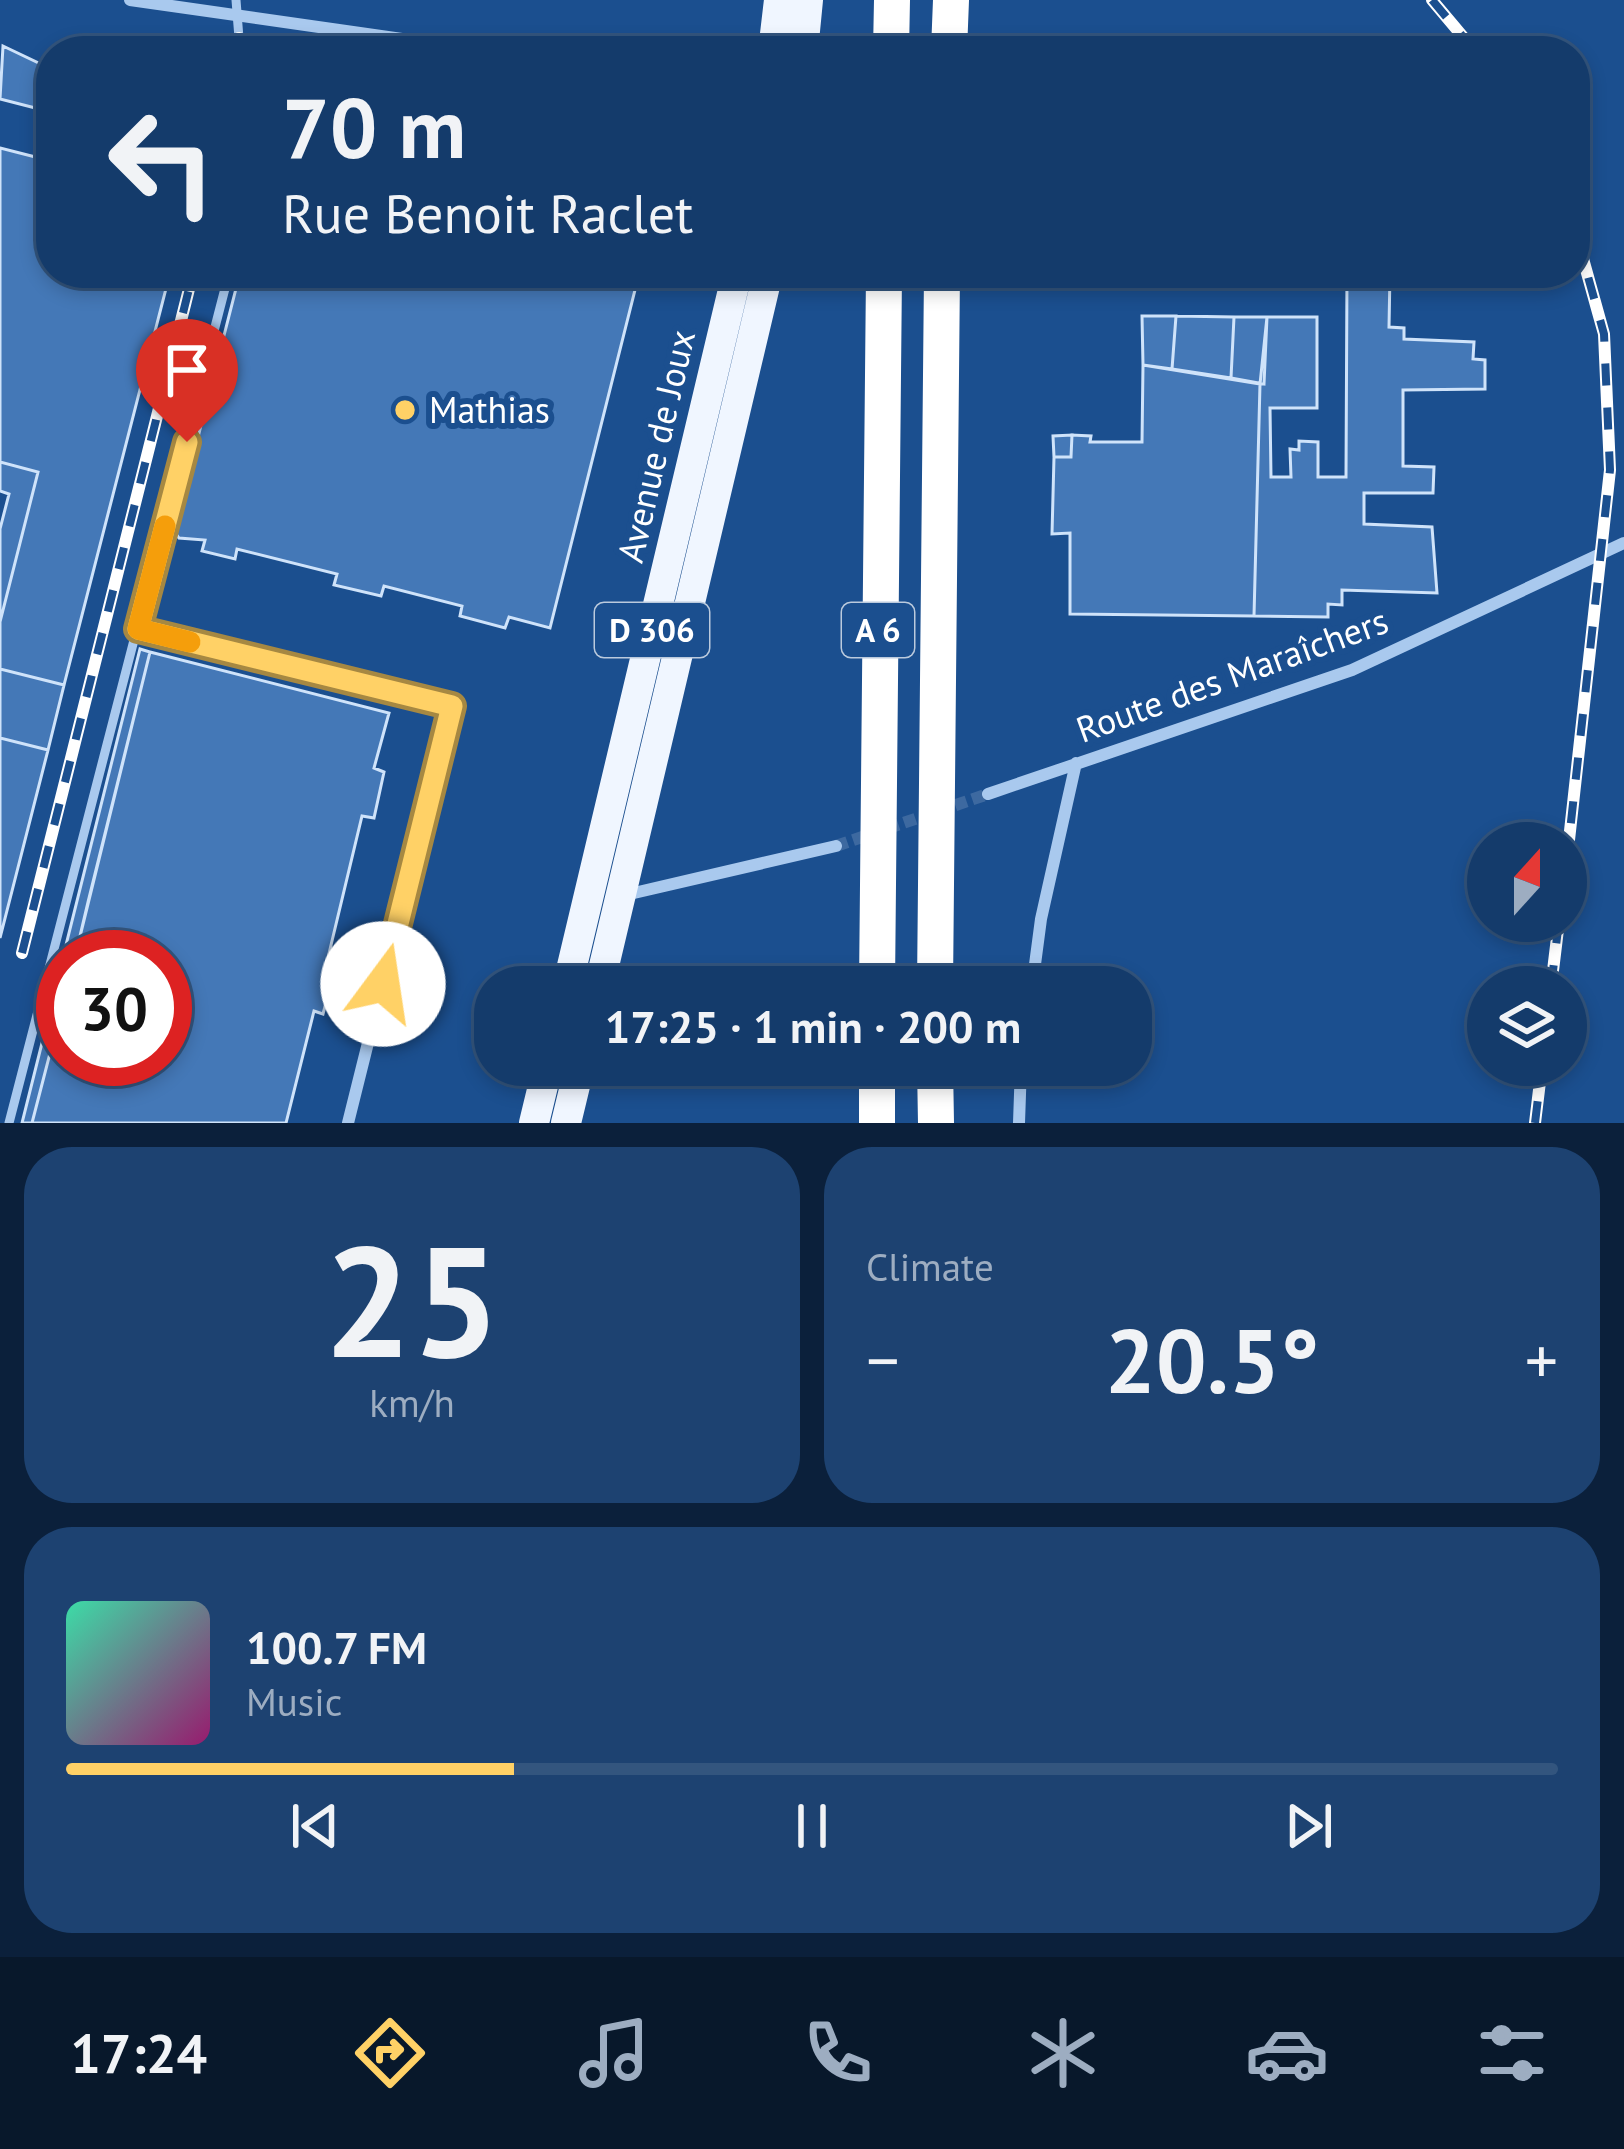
<!DOCTYPE html>
<html lang="en">
<head>
<meta charset="utf-8">
<style>
	body { margin:0; font-family:"PT Sans",sans-serif; background:#1d4271; color:#f1f3f6; height:100vh; display:flex; flex-direction:column; font-size:45px; white-space:nowrap }
	* { box-sizing:border-box; margin:0 }
	p { font-size:39px; color:#9dadc1 }
	.icon { flex:none; width:66px; height:66px; fill:none; stroke:currentColor; stroke-width:2; stroke-linecap:round; stroke-linejoin:round }
	.map { position:relative; height:1123px; overflow:hidden }
	.side { display:flex; flex-direction:column; gap:24px; padding:24px; background:#0b203b; flex:1 }
	.side>* { flex:none }
	.hud { position:absolute; left:36px; top:36px; width:1554px; height:252px; border-radius:48px; box-shadow:0 6px 18px #0003,0 0 0 3px #33557e; background:#143b6b; color:#f1f3f6; overflow:hidden }
	.needle { width:78px; rotate:21deg }
	.tools { position:absolute; left:1467px; top:822px; display:grid; gap:24px }
	.tools a { display:grid; place-items:center; width:120px; height:120px; border-radius:50%; background:#143b6b; box-shadow:0 6px 18px #0003,0 0 0 3px #33557e; font-size:60px }
	.speed { position:absolute; left:36px; top:930px; display:flex; gap:24px; font-size:60px; font-weight:700; text-align:center }
	.speed>* { display:grid; place-content:center; width:156px; height:156px; border-radius:50%; background:#143b6b; box-shadow:0 6px 18px #0003,0 0 0 3px #33557e; line-height:1 }
	.speed .limit { border:18px solid #d22; background:#fff; color:#111 }
	.pin { position:absolute; display:grid; place-items:center; width:102px; height:102px; color:#fff; margin:-123px -51px; border-radius:50% 50% 50% 0; rotate:-45deg; box-shadow:0 0 12px #0007 }
	.pin .icon { rotate:45deg }
	.me { position:absolute; width:132px; margin:-66px; rotate:14deg; stroke-linejoin:round; filter:drop-shadow(0 0 9px #0008) }
	.turn { display:flex; align-items:center; gap:42px; height:252px; padding:0 48px; font-size:54px }
	.turn .icon { width:156px; height:156px; stroke-width:2.5 }
	.turn b { display:block; font-size:84px; line-height:102px }
	.big { font-size:90px; font-weight:800; line-height:1.1 }
	.side .tile { flex:1; display:flex; flex-direction:column; justify-content:center; gap:18px; min-width:0; padding:0 42px; border-radius:48px; background:#1d4271 }
	.side .dial { align-items:center; gap:0 }
	.dial b { font-size:156px; line-height:1 }
	.song { display:flex; align-items:center; gap:36px }
	.cover { width:144px; height:144px; border-radius:18px; background:linear-gradient(135deg,hsl(160 70% 55%),hsl(320 70% 35%)) }
	.played { height:12px; border-radius:6px; background:linear-gradient(90deg,#ffd166 30%,#33557e 30%) }
	.keys { display:flex; justify-content:space-around; direction:ltr }
	.heat { display:flex; justify-content:space-between; align-items:center; font-size:66px; direction:ltr }
	.side .tiles { flex:1; display:grid; gap:24px; grid-template-columns:1fr 1fr }
	.tile:last-child { grid-column:span 2 }
	.trip { position:absolute; left:474px; top:966px; width:678px; height:120px; border-radius:48px; background:#143b6b; box-shadow:0 6px 18px #0003,0 0 0 3px #33557e; font-weight:800; line-height:120px; text-align:center }
	.tabs { display:flex; height:192px; justify-content:space-around; align-items:center; background:#08182b; color:#9dadc1 }
	.tabs .icon { width:84px; height:84px }
	.tabs .active { color:#ffd166 }
	.tabs b { font-size:54px; color:#f1f3f6 }
	.map>svg:first-child { display:block }
	.building { fill:#4478b7; stroke:#cfe3fa; stroke-width:3 }
	.lines { fill:none; stroke-linecap:round; stroke-linejoin:round }
	.street-tunnel { stroke:#3d69a0; stroke-width:12; stroke-dasharray:12 6; stroke-linecap:butt }
	.lane { stroke:#a9c9ee; stroke-width:9 }
	.street { stroke:#a9c9ee; stroke-width:12 }
	.primary { stroke:#f0f6ff; stroke-width:30 }
	.highway { stroke:#fff; stroke-width:36 }
	.rail-casing { stroke:#fff; stroke-width:12 }
	.rail { stroke:#1b4f8f; stroke-width:8; stroke-dasharray:22; stroke-linecap:butt }
	.route-casing { stroke:#a68842; stroke-width:30 }
	.route { stroke:#ffd166; stroke-width:21 }
	.slow { stroke:#f59e0b; stroke-width:21 }
	.poi-dot { fill:#ffd166; stroke:#1b4f8f; stroke-width:4.5 }
	.labels { text-anchor:middle; stroke-width:12; stroke-linejoin:round; paint-order:stroke }
	.shield { fill:#1b4f8f; stroke:#bbcadd; stroke-width:3 }
	.shield-label { font-size:33px; font-weight:bold; fill:#fff }
	.poi-label { font-size:36px; fill:#fff; stroke:#1b4f8f; text-anchor:start }
	.street-label { font-size:36px; fill:#fff; stroke:#1b4f8f }
</style>
</head>
<body>
<div class="map">
<svg width="1624" height="1123" viewBox="0 0 1624 1123">
	<rect width="100%" height="100%" fill="#1b4f8f"/>
	<path class="building" d="M3 46 51 69V112L0 99Z
		M0 148 51 161V273H170L64 685 0 669V622L38 472 0 462Z
		M240 273 639 274 550 628 509 617 505 628 460 616 462 606 384 586 381 596 334 585 337 574 237 549 235 559 202 551 205 540 179 538 174 531Z
		M1347 273H1390L1389 327 1404 328V339L1474 342 1473 359 1485 360V389L1403 390V466L1434 467 1433 493H1364V524L1432 527 1437 593 1342 590V605L1328 604V617L1254 616 1260 384 1267 317H1317V408H1270L1271 477H1291L1290 449 1299 450V441L1318 442V477H1346Z
		M1142 316H1176L1172 369 1143 365Z
		M1176 316 1234 317 1231 378 1172 369Z
		M1234 317H1267L1264 384 1231 378Z
		M1143 365 1260 384 1254 616 1070 614V533L1052 534 1054 457H1071L1072 435 1091 436 1090 442H1142Z
		M1072 435 1071 457H1054L1053 436Z
		M0 462 38 472 0 622V529L9 494 0 491Z
		M140 649 150 652 88 902 75 957H63Z
		M150 652 389 713 374 768 384 772 374 818 362 816 326 966 335 969 323 1014 314 1011 286 1123H32L63 1003V1059H165V957H75Z
		M0 669 64 685 48 750 0 738Z
		M0 738 48 750 0 938Z
		M63 959V1003L32 1123H22Z"/>
	<g class="lines">
		<path class="street-tunnel" d="M836 846 988 794"/>
		<path class="lane" d="M236 0 240 51
			M9 1123 229 273"/>
		<path class="street" d="M130 0 486 51
			M138 629 452 706 348 1123
			M988 794 1352 670 1624 543
			M621 896 836 846
			M1032 987 1041 919 1076 763
			M1019 1123 1021 1065"/>
		<path class="primary" d="M773 51 779 0
			M803 51 808 0
			M567 987 737 273
			M599 987 768 273
			M534 1123 548 1065
			M566 1123 580 1065"/>
		<path class="highway" d="M891 51 892 0
			M949 51 951 0
			M877 987 884 273
			M935 987 942 273
			M935 1065 936 1123
			M877 1123V1065"/>
		<defs>
			<path id="rail" d="M1432 0 1475 51
				M238 51 239 38
				M1566 867 1610 470 1604 334 1575 230
				M22 953 193 273
				M1551 987 1559 921
				M1535 1123 1542 1065"/>
		</defs>
		<use href="#rail" class="rail-casing"/>
		<use href="#rail" class="rail"/>
	</g>
	<g class="lines">
		<defs>
			<path id="route" d="M187 442 138 629 452 706 383 984"/>
		</defs>
		<use href="#route" class="route-casing"/>
		<use href="#route" class="route"/>
		<path class="slow" d="M165 526 138 629 190 642"/>
	</g>
	<circle class="poi-dot" cx="405" cy="410" r="12"/>
	<g class="labels">
		<g class="shield">
			<rect x="595" y="603" width="114" height="54" rx="9"/>
			<rect x="842" y="603" width="72" height="54" rx="9"/>
		</g>
		<g class="shield-label">
			<text x="652" y="642">D 306</text>
			<text x="878" y="642">A 6</text>
		</g>
		<g class="poi-label">
			<text x="429" y="423">Mathias</text>
		</g>
		<g class="street-label">
			<text transform="translate(656 446) rotate(-77)" y="13">Avenue de Joux</text>
			<text transform="translate(1232 675) rotate(-20)" y="13">Route des Maraîchers</text>
		</g>
	</g>
</svg>
<div class="tools">
<a><svg class="needle" viewBox="-14 -14 28 28"><path d="M0-13l5 13h-10z" fill="#e53935"/><path d="M0 13l5-13h-10z" fill="#9dadc1"/></svg></a>
<a><svg class="icon" aria-label="layers" viewBox="0 0 24 24"><path d="M12 4l9 5-9 5-9-5zM3 14l9 5 9-5"/></svg></a>
</div>
<div class="speed"><div class="limit">30</div></div>
<div class="pin" style="left:187px;top:442px;background:#d93025"><svg class="icon" aria-label="arrive" viewBox="0 0 24 24"><path d="M6 21V4h12l-3 4 3 4H6"/></svg></div>
<svg class="me" style="left:383px;top:984px" viewBox="-20 -20 40 40"><circle r="19" fill="#fff"/><path d="M0-13L10 11 0 6-10 11z" fill="#ffd166"/></svg>
<div class="trip">17:25 · 1 min · 200 m</div>
<div class="hud">
<div class="turn"><svg class="icon" aria-label="left" viewBox="0 0 24 24"><path d="M17 20v-9H6M10 6l-5 5 5 5"/></svg><div><b>70 m</b>Rue Benoit Raclet</div></div>
</div>
</div>
<section class="side">
<div class="tiles">
<div class="tile dial"><b>25</b><p>km/h</p></div>
<div class="tile"><p>Climate</p>
<div class="heat"><a>−</a><b class="big">20.5°</b><a>+</a></div>
</div>
<div class="tile">
<div class="song"><i class="cover"></i><div><b>100.7 FM</b><p>Music</p></div></div>
<div class="played"></div>
<div class="keys"><svg class="icon" aria-label="previous" viewBox="0 0 24 24"><path d="M18 5L8 12l10 7zM5 5v14"/></svg><svg class="icon" aria-label="pause" viewBox="0 0 24 24"><path d="M8 5v14M16 5v14"/></svg><svg class="icon" aria-label="next" viewBox="0 0 24 24"><path d="M6 5l10 7-10 7zM19 5v14"/></svg></div>
</div>
</div>
</section>
<nav class="tabs">
<b>17:24</b>
<svg class="icon active" aria-label="directions" viewBox="0 0 24 24"><path d="M12 3l9 9-9 9-9-9zM9 14v-3h6M13 9l2 2-2 2"/></svg>
<svg class="icon" aria-label="music" viewBox="0 0 24 24"><path d="M9 18V5l10-2v13"/><circle cx="6" cy="18" r="3"/><circle cx="16" cy="16" r="3"/></svg>
<svg class="icon" aria-label="phone" viewBox="0 0 24 24"><path d="M5 4h4l2 5-3 2q2 4 5 5l2-3 5 2v4C11 20 4 13 5 4z"/></svg>
<svg class="icon" aria-label="climate" viewBox="0 0 24 24"><path d="M12 3v18M4 7l16 10M4 17L20 7"/></svg>
<svg class="icon" aria-label="car" viewBox="0 0 24 24"><path d="M5 17H2v-5l4-1 3-4h7l3 4 3 1v5h-3M9 17h6M6 11h13"/><circle cx="7" cy="17" r="2"/><circle cx="17" cy="17" r="2"/></svg>
<svg class="icon" aria-label="filters" viewBox="0 0 24 24"><path d="M4 7h16M4 17h16"/><circle cx="9" cy="7" r="2"/><circle cx="15" cy="17" r="2"/></svg>
</nav>
</body>
</html>
